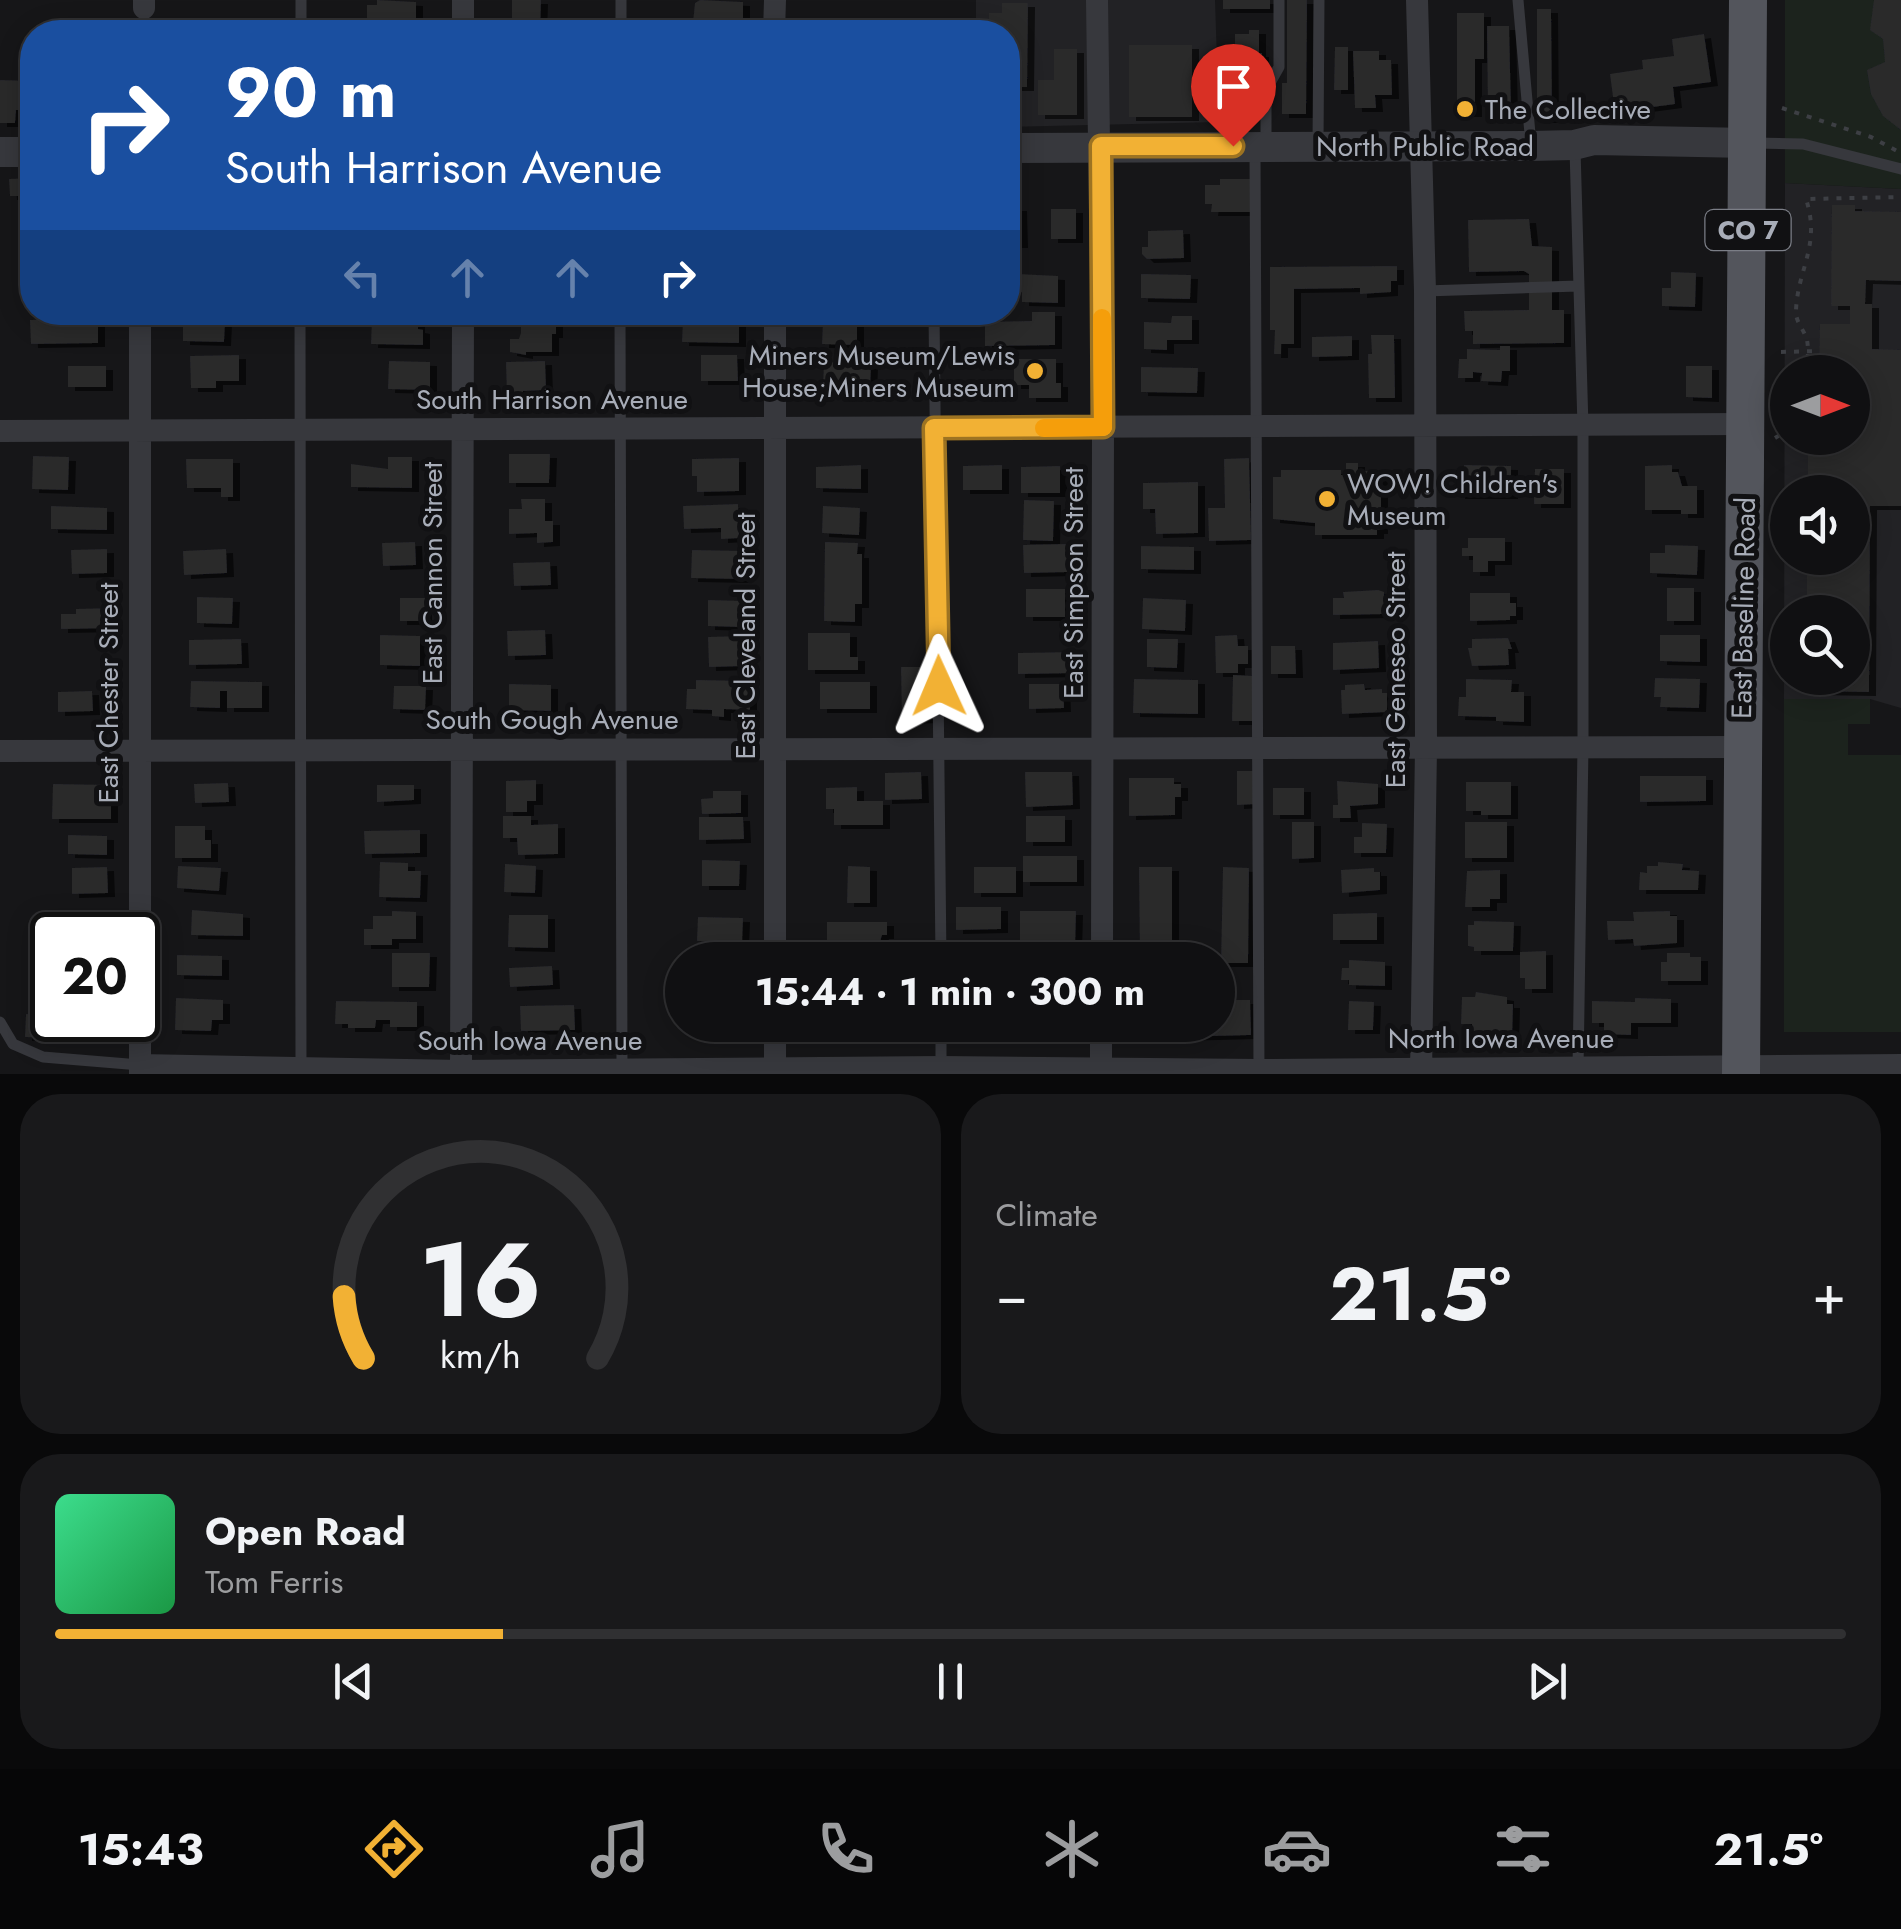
<!DOCTYPE html>
<html lang="en">
<head>
<meta charset="utf-8">
<style>
	body { margin:0; font-family:Jost,sans-serif; background:#19191b; color:#f1f3f6; height:100vh; display:flex; flex-direction:column; font-size:38px; white-space:nowrap }
	* { box-sizing:border-box; margin:0 }
	p { font-size:32px; color:#9c9d9f }
	.icon { flex:none; width:55px; height:55px; fill:none; stroke:currentColor; stroke-width:2; stroke-linecap:round; stroke-linejoin:round }
	.map { position:relative; height:1074px; overflow:hidden }
	.side { display:flex; flex-direction:column; gap:20px; padding:20px; background:#09090a; flex:1 }
	.side>* { flex:none }
	.top-card { position:absolute; left:20px; top:20px; width:1000px; height:305px; border-radius:40px; box-shadow:0 5px 25px #0003,0 0 0 2px #303032; background:#1a4fa0; color:#fff; overflow:hidden }
	.needle { width:65px; rotate:90deg }
	.controls { position:absolute; left:1770px; top:355px; display:grid; gap:20px }
	.controls a { display:grid; place-items:center; width:100px; height:100px; border-radius:50%; background:#101012; box-shadow:0 5px 25px #0003,0 0 0 2px #303032; font-size:50px }
	.speed { position:absolute; left:30px; top:912px; display:flex; gap:20px; font-size:50px; font-weight:700; text-align:center }
	.speed>* { display:grid; place-content:center; width:130px; height:130px; border-radius:50%; background:#101012; box-shadow:0 5px 25px #0003,0 0 0 2px #303032; line-height:1 }
	.speed .limit { border:5px solid #111; border-radius:15px; background:#fff; color:#111 }
	.pin { position:absolute; display:grid; place-items:center; width:85px; height:85px; color:#fff; margin:-102px -42px; border-radius:50% 50% 50% 0; rotate:-45deg; box-shadow:0 0 10px #0007 }
	.pin .icon { rotate:45deg }
	.me { position:absolute; width:110px; margin:-55px; rotate:359deg; stroke-linejoin:round; filter:drop-shadow(0 0 8px #0008) }
	.turn { display:flex; align-items:center; gap:35px; height:210px; padding:0 40px; font-size:45px }
	.turn .icon { width:130px; height:130px; stroke-width:2.5 }
	.turn b { display:block; font-size:70px; line-height:85px }
	.lanes { display:flex; align-items:center; height:95px; padding:0 40px; background:#0003; justify-content:center; gap:50px; direction:ltr }
	.lanes .off { opacity:.35 }
	.big { font-size:75px; font-weight:700; line-height:1.1 }
	.side .widget { flex:1; display:flex; flex-direction:column; justify-content:center; gap:15px; min-width:0; padding:0 35px; border-radius:40px; background:#19191b }
	.side .dial { align-items:center; gap:0 }
	.dial svg { height:260px; overflow:visible; fill:none; stroke:#303032; stroke-width:7; stroke-linecap:round; text-anchor:middle }
	.dial text { fill:#f1f3f6; stroke:none }
	.song { display:flex; align-items:center; gap:30px }
	.cover { width:120px; height:120px; border-radius:15px; background:linear-gradient(135deg,hsl(150 70% 55%),hsl(140 70% 35%)) }
	.played { height:10px; border-radius:5px; background:linear-gradient(90deg,#f2b134 25%,#303032 25%) }
	.keys { display:flex; justify-content:space-around; direction:ltr }
	.heat { display:flex; justify-content:space-between; align-items:center; font-size:55px; direction:ltr }
	.side .tiles { flex:1; display:grid; gap:20px; grid-template-columns:1fr 1fr }
	.widget:last-child { grid-column:span 2 }
	.trip { position:absolute; left:665px; top:942px; width:570px; height:100px; border-radius:50px; background:#101012; box-shadow:0 5px 25px #0003,0 0 0 2px #303032; font-weight:700; line-height:100px; text-align:center }
	.tab-bar { display:flex; height:160px; justify-content:space-around; align-items:center; background:#060607; color:#9c9d9f }
	.tab-bar .icon { width:70px; height:70px }
	.tab-bar .current { color:#f2b134 }
	.tab-bar b { font-size:45px; color:#f1f3f6 }
	.map>svg:first-child { display:block }
	.built { fill:#222225; fill-rule:evenodd }
	.green { fill:#1c231d }
	.building { fill:#29292c; filter:url(#shadow) }
	.lines { fill:none; stroke-linecap:round; stroke-linejoin:round }
	.path { stroke:#3d3f44; stroke-width:4; stroke-dasharray:5 8; stroke-linecap:butt }
	.service { stroke:#37383d; stroke-width:11 }
	.minor { stroke:#37383d; stroke-width:22 }
	.tertiary { stroke:#37383d; stroke-width:30 }
	.primary { stroke:#53555c; stroke-width:38 }
	.route-casing { stroke:#9d7322; stroke-width:25 }
	.route { stroke:#f2b134; stroke-width:18 }
	.slow { stroke:#f59e0b; stroke-width:18 }
	.poi-dot { fill:#f2b134; stroke:#111113; stroke-width:4 }
	.labels { text-anchor:middle; stroke-width:10; stroke-linejoin:round; paint-order:stroke }
	.shield { fill:#111113; stroke:#7b7e86; stroke-width:2.5 }
	.shield-label { font-size:25px; font-weight:bold; fill:#a8adb8 }
	.poi-label { font-size:28px; fill:#a8adb8; stroke:#111113; text-anchor:start }
	.street-label { font-size:28px; fill:#a8adb8; stroke:#111113 }
</style>
</head>
<body>
<div class="map">
<svg width="1901" height="1074" viewBox="0 0 1901 1074">
	<defs>
		<filter id="shadow"><feDropShadow dx="7" dy="4" stdDeviation="0" flood-color="#0009"/></filter>
	</defs>
	<rect width="100%" height="100%" fill="#161618"/>
	<path class="built" d="M976 0H1215L1219 122 1008 127V32H976Z
		M1785 183 1901 189V708L1870 699H1784ZM1788 372H1852V438H1788ZM1788 492H1852V558H1788ZM1788 612H1852V678H1788Z"/>
	<path class="green" d="M1785 0H1901V189L1785 183Z
		M1784 699H1870V724H1848V755H1901V1032H1784Z"/>
	<path class="building" d="M377 0 416 2V20H411V23L367 22V5H377Z
		M512 0H541L540 31 512 30Z
		M700 0 743 2V23H738V32H692L695 3Z
		M1223 0H1270V9H1223Z
		M1287 0H1307L1306 114H1282V83H1287Z
		M1874 0H1901V130L1883 116 1871 94 1867 70 1885 62 1883 39 1870 30Z
		M1002 3H1028L1027 87H1008V32H989V13H1002Z
		M1537 9H1551L1552 119H1537Z
		M1457 13H1484V59H1475V113H1457Z
		M1487 26H1509L1511 112H1488Z
		M46 28 73 29V32H46Z
		M1249 30H1259V53H1262V62H1258V70H1235V34H1249Z
		M1704 34 1711 82 1673 87 1675 104 1615 112 1610 74 1643 69 1642 60 1674 56 1672 39Z
		M1129 45H1192V117H1129Z
		M1335 47H1348V90H1334Z
		M1054 49H1077V115H1038V80H1054Z
		M1353 51H1379V60H1391L1392 95H1375L1376 108H1355Z
		M1231 74H1245L1246 118H1232Z
		M0 80 32 81V107L31 110H16L15 123H0Z
		M32 178V196H10L9 179Z
		M1220 179H1250V212H1211L1212 204H1205V185H1220Z
		M1832 205H1855V211L1901 212V281L1866 280 1865 304H1872V349L1901 350V506H1870L1869 692 1807 691V678H1852V612H1807V558H1852V492H1808V438H1852V372H1819L1820 324H1850V306H1831Z
		M1008 207H1020L1021 244H1008Z
		M1051 209H1076V239H1051Z
		M1529 219 1532 246 1552 247V310H1564V343L1473 344V331H1465L1464 311 1529 310V274L1524 271 1469 272 1468 220Z
		M1183 230 1184 258 1147 259 1142 254V247H1148V231Z
		M1397 266V281H1391V292L1360 294V288L1294 289V344H1281V354H1274L1275 330H1270V267Z
		M1671 272 1696 273 1695 307 1662 306V288H1671Z
		M1017 274 1058 276V303L1022 302V292H1016Z
		M1141 274 1191 275 1190 299 1141 298Z
		M514 312 560 313V321H556V334H552V352H526V355L510 352V339H519L521 333V326H514Z
		M1032 312H1055V345L985 346V322L1032 321Z
		M1172 316H1192V340H1167V350L1144 349V322L1171 323Z
		M98 318V343L31 344 30 320Z
		M372 318 418 319V329L423 330V345L371 344Z
		M183 319 225 320 224 342 183 341Z
		M683 320 739 321V343L682 342Z
		M823 321H857V345L822 344Z
		M1371 335H1394L1395 398H1369L1368 354H1372Z
		M1352 336V356L1312 357V337Z
		M1500 346H1510V371H1502L1501 382 1481 381 1482 373 1473 372V378H1458L1459 359H1467V349L1500 350Z
		M239 355V381H216V388H191L190 356Z
		M701 355H737L738 381H701Z
		M1014 359H1056V383H1061V398H1029V385H1014Z
		M389 361 430 362V390L388 389Z
		M545 361 546 390 523 391V396H507L506 362Z
		M824 362 871 364 870 389 823 388Z
		M68 366H106V387H68Z
		M1686 366H1712V398L1686 397Z
		M1141 367 1198 368 1197 393 1141 392Z
		M509 454H550L549 483H509Z
		M33 456 69 457 68 490 32 489Z
		M388 457H412V488L351 487V464L388 469Z
		M739 458V491L697 492V476H692V459Z
		M1249 458 1251 540 1209 541 1208 508H1225L1224 459Z
		M186 459H233V497H221V488H187Z
		M1346 463H1358V471H1372V475H1378L1381 479V530H1377V535H1315V523L1273 519V477H1281V470H1341V475H1346Z
		M861 465V489L816 488V467Z
		M1002 465V490H963V466Z
		M1464 465 1511 466V495H1458V477H1464Z
		M1672 465V472H1678L1682 486H1697V514H1681V510H1645V466Z
		M1060 466V493H1021V467Z
		M1535 469H1564V504H1534Z
		M1198 482V533L1156 534 1155 509H1143V483Z
		M521 499H545V521H553V542L537 543V533L509 534V509H522Z
		M1024 500 1054 501 1053 541 1023 540Z
		M738 504 739 538 721 539V528L684 529 683 506Z
		M51 506 107 508V530L51 529Z
		M823 506 860 508 859 535 822 533Z
		M1468 538H1505V561H1488V572H1473V556H1462V548H1468Z
		M415 542 416 565 383 566 382 543Z
		M825 542 858 543 857 554H862V604H855V622L824 621Z
		M1067 544 1068 572 1024 573 1023 545Z
		M1665 545 1698 546 1697 575 1650 573V553H1665Z
		M1141 546 1194 547V570L1141 569Z
		M107 549V573L72 574 71 550Z
		M226 549 227 573 184 575 183 551Z
		M692 550 744 551 743 579 691 578Z
		M550 562 551 585 514 586 513 563Z
		M1667 588H1694V621H1667Z
		M1026 589H1065V617H1026Z
		M1378 590 1384 592 1385 614 1333 615V598H1344L1343 592Z
		M1470 593H1510V603H1516V616H1510V620L1470 621Z
		M197 597 233 598 232 624 197 623Z
		M400 598H425V621H400Z
		M1143 598 1186 600 1185 631 1142 629Z
		M708 600 743 601 742 627 708 626Z
		M112 608V628L61 629V614H76V609Z
		M545 630 546 655 508 656 507 631Z
		M808 633H850V657H858V670H808Z
		M380 635 420 636V666L380 665Z
		M1237 635 1238 646H1248V664H1238V673H1216L1215 636Z
		M1660 635H1700V662L1660 661Z
		M743 636V666L709 667 708 637Z
		M1508 638 1512 649H1508L1509 665 1472 666 1468 648H1472V639Z
		M241 639 242 664 189 665V640Z
		M1147 639H1178L1177 668 1147 667Z
		M1378 641 1379 668 1333 670V643Z
		M1271 646H1295L1296 674H1271Z
		M1076 652V673L1018 674V653Z
		M901 667H932V685H920V693H933L934 719 902 720Z
		M1233 675 1254 676V721H1232Z
		M1655 678 1700 679 1699 708 1660 707 1661 697H1654Z
		M1134 679 1198 680V714L1133 713Z
		M1466 679 1512 680 1511 692H1524V722L1496 721V717L1458 716 1459 697H1466Z
		M696 680 750 681V710L724 709V717L712 716V710L686 709 687 689H696Z
		M191 681 262 682V708H227V691H220V708L190 707Z
		M820 682H870V709H820Z
		M509 684 551 685V711L509 710Z
		M1029 684H1063L1064 708 1029 709Z
		M1364 684 1365 690 1382 689V693H1387V712L1342 714 1341 690H1345V685Z
		M394 686H426L425 710 393 709Z
		M92 691 93 711 58 712V692Z
		M1237 771H1255V804L1237 805Z
		M921 772 922 799 885 800V773Z
		M1025 772H1072L1073 805 1026 807Z
		M1640 776H1706V801L1640 802Z
		M1129 778H1174V784H1181V797H1175V815L1129 816Z
		M536 780V801H527V812H506V781Z
		M1337 781 1378 784V804L1350 806 1351 818H1333V805H1338Z
		M1466 782H1511V815H1481V811H1466Z
		M228 783 229 802 195 803 194 784Z
		M53 784 111 785V819H52Z
		M377 785H414V800L377 802Z
		M857 787V801H883V825H834V809H826V788Z
		M1273 788H1304V815H1273Z
		M713 791H741V813L702 814 701 799 713 798Z
		M503 816H531V825L558 824V854L518 855 517 838H503Z
		M1026 816H1065V842H1026Z
		M699 817H743L744 839 699 840Z
		M1292 822H1314V858L1292 859Z
		M1465 822H1507V858H1465Z
		M1362 823 1387 824 1386 853H1354V837H1362Z
		M175 826H205V840H211V858H175Z
		M420 830V853L365 854 364 831Z
		M68 835 107 836V855L68 854Z
		M1023 856H1077V882H1023Z
		M702 860 740 861 739 886H702Z
		M380 862 408 863V871H421L420 898 379 897Z
		M1658 862 1683 864 1682 870 1699 871 1698 890H1639L1640 872 1647 873V866H1658Z
		M505 864 536 866 535 893 504 892Z
		M178 866 221 868 219 891 177 888Z
		M848 866 870 867V903H847Z
		M107 867 108 893 72 894V868Z
		M974 867H1016V893H974Z
		M1139 867H1172V960H1140Z
		M1223 867 1249 868 1248 963H1221Z
		M1374 868V872H1380V890L1342 893 1341 870Z
		M1500 870V899H1490V907H1465L1467 871Z
		M956 907H1001V929L956 930Z
		M192 910 243 914V936L191 935Z
		M71 911 113 912V935H70Z
		M392 911 416 912V939H392V945H364V929H373V916H392Z
		M1020 911H1076L1075 947H1020Z
		M1670 911V916H1677V943L1634 946 1633 939 1608 940 1607 921H1634L1633 912Z
		M1377 913V940H1333V914Z
		M509 915H548V948L508 947Z
		M698 917 743 918 742 942 697 941Z
		M1474 921 1514 922 1513 951H1474V947L1468 946V925H1474Z
		M827 922H887V935H882L876 955 869 956 866 952V956H844L845 941H827Z
		M1546 951V989H1525V978H1520V952Z
		M392 953H430L429 987H392Z
		M1667 953H1690V957H1701V981H1661V962H1667Z
		M177 955 222 956V976L177 975Z
		M1349 960 1385 962V986L1349 985V980H1341L1342 968H1349Z
		M552 966 553 985 510 987 509 968Z
		M1476 992 1507 997V1004H1513L1512 1038H1471L1472 1024H1461L1462 997H1475Z
		M176 998 223 1000V1020H212L211 1031 175 1030Z
		M1635 998 1671 999V1023H1631V1035L1604 1034V1023H1592V1001L1635 1002Z
		M1218 1000H1250L1251 1035 1132 1038V1025H1218Z
		M336 1001 417 1002V1027H390V1020H376L375 1028H348V1024H335Z
		M1349 1001 1374 1002 1373 1030H1348Z
		M574 1005 575 1030 521 1031 520 1006Z
		M26 1014 52 1015V1020H102V1032L52 1031V1038L25 1037Z
		M812 1025H847L848 1038 812 1039Z
		M1026 1025H1077V1031L1026 1032Z"/>
	<g class="lines">
		<path class="path" d="M1782 108 1871 137 1899 152
			M1781 352 1819 351
			M1807 372C1807 363 1809 350 1807 340 1804 329 1795 322 1796 310 1798 268 1821 245 1806 199L1901 197
			M1781 391H1788
			M1775 438 1788 430"/>
		<path class="service" d="M301 0V32
			M621 0V32
			M1518 0 1531 145
			M1754 143 1803 144 1901 169
			M1318 146 1319 0
			M1266 147V90L1279 67V0
			M1575 149 1583 427V746L1578 1070
			M1255 151 1259 1072
			M1425 291 1578 286
			M300 312 301 1068
			M620 312 622 1070
			M934 312 941 960
			M0 1022 13 1044 43 1057 140 1065
			M941 1025V1070"/>
		<path class="minor" d="M144 0V8
			M463 0V32
			M1097 0 1103 427 1102 960
			M1417 0 1425 291 1426 748 1421 1074
			M774 32 775 0
			M140 312V1074
			M775 312V960
			M0 431 1745 424
			M0 751 1741 747
			M775 1025V1074
			M140 1065 461 1071 941 1067 1259 1070 1901 1065
			M461 1074 463 312
			M1101 1074V1025"/>
		<path class="tertiary" d="M1008 148 1531 146 1574 145 1594 140 1749 143
			M0 152H32"/>
		<path class="primary" d="M1741 1074 1748 0"/>
	</g>
	<g class="lines">
		<defs>
			<path id="route" d="M939 686 934 428 1103 427 1101 146H1233"/>
		</defs>
		<use href="#route" class="route-casing"/>
		<use href="#route" class="route"/>
		<path class="slow" d="M1044 428 1103 427 1102 318"/>
	</g>
	<g class="poi-dot">
		<circle cx="1465" cy="109" r="10"/>
		<circle cx="1035" cy="371" r="10"/>
		<circle cx="1327" cy="499" r="10"/>
	</g>
	<g class="labels">
		<rect class="shield" x="1705.5" y="210" width="85" height="40" rx="8"/>
		<g class="shield-label">
			<text x="1748" y="239">CO 7</text>
		</g>
		<g class="poi-label">
			<text x="1485" y="119">The Collective</text>
			<text x="1015" y="365" text-anchor="end">Miners Museum/Lewis<tspan x="1015" dy="32">House;Miners Museum</tspan></text>
			<text x="1347" y="493">WOW! Children's<tspan x="1347" dy="32">Museum</tspan></text>
		</g>
		<g class="street-label">
			<text x="1425" y="156">North Public Road</text>
			<text x="552" y="409">South Harrison Avenue</text>
			<text transform="translate(432 573) rotate(-90)" y="10">East Cannon Street</text>
			<text transform="translate(1073 583) rotate(-90)" y="10">East Simpson Street</text>
			<text transform="translate(1743 608) rotate(-89)" y="10">East Baseline Road</text>
			<text transform="translate(745 636) rotate(-90)" y="10">East Cleveland Street</text>
			<text transform="translate(1395 670) rotate(-90)" y="10">East Geneseo Street</text>
			<text transform="translate(108 693) rotate(-90)" y="10">East Chester Street</text>
			<text x="552" y="729">South Gough Avenue</text>
			<text x="1501" y="1048">North Iowa Avenue</text>
			<text x="530" y="1050">South Iowa Avenue</text>
		</g>
	</g>
</svg>
<div class="controls">
<a><svg class="needle" viewBox="-14 -14 28 28"><path d="M0-13l5 13h-10z" fill="#e53935"/><path d="M0 13l5-13h-10z" fill="#9c9d9f"/></svg></a>
<a><svg class="icon" aria-label="sound" viewBox="0 0 24 24"><path d="M4 9h4l5-4v14l-5-4H4zM17 9q2 3 0 6"/></svg></a>
<a><svg class="icon" aria-label="search" viewBox="0 0 24 24"><circle cx="10" cy="10" r="6"/><path d="M15 15l6 6"/></svg></a>
</div>
<div class="speed"><div class="limit">20</div></div>
<div class="pin" style="left:1233px;top:146px;background:#d93025"><svg class="icon" aria-label="arrive" viewBox="0 0 24 24"><path d="M6 21V4h12l-3 4 3 4H6"/></svg></div>
<svg class="me" style="left:939px;top:686px" viewBox="-20 -20 40 40"><path d="M0-17L14 15 0 8-14 15z" fill="#f2b134" stroke="#fff" stroke-width="4"/></svg>
<div class="trip">15:44 · 1 min · 300 m</div>
<div class="top-card">
<div class="turn"><svg class="icon" aria-label="right" viewBox="0 0 24 24"><path d="M7 20v-9h11M14 6l5 5-5 5"/></svg><div><b>90 m</b>South Harrison Avenue</div></div>
<div class="lanes"><svg class="icon off" aria-label="left" viewBox="0 0 24 24"><path d="M17 20v-9H6M10 6l-5 5 5 5"/></svg><svg class="icon off" aria-label="ahead" viewBox="0 0 24 24"><path d="M12 20V5M6 11l6-6 6 6"/></svg><svg class="icon off" aria-label="ahead" viewBox="0 0 24 24"><path d="M12 20V5M6 11l6-6 6 6"/></svg><svg class="icon" aria-label="right" viewBox="0 0 24 24"><path d="M7 20v-9h11M14 6l5 5-5 5"/></svg></div>
</div>
</div>
<section class="side">
<div class="tiles">
<div class="widget dial"><svg viewBox="0 0 100 80">
<path d="M14 69A42 42 0 1 1 86 69"/>
<path d="M14 69A42 42 0 0 1 8 50" stroke="#f2b134"/>
<text x="50" y="56" font-size="32" font-weight="700">16</text>
<text x="50" y="72" font-size="11">km/h</text>
</svg></div>
<div class="widget"><p>Climate</p>
<div class="heat"><a>−</a><b class="big">21.5°</b><a>+</a></div>
</div>
<div class="widget">
<div class="song"><i class="cover"></i><div><b>Open Road</b><p>Tom Ferris</p></div></div>
<div class="played"></div>
<div class="keys"><svg class="icon" aria-label="previous" viewBox="0 0 24 24"><path d="M18 5L8 12l10 7zM5 5v14"/></svg><svg class="icon" aria-label="pause" viewBox="0 0 24 24"><path d="M8 5v14M16 5v14"/></svg><svg class="icon" aria-label="next" viewBox="0 0 24 24"><path d="M6 5l10 7-10 7zM19 5v14"/></svg></div>
</div>
</div>
</section>
<nav class="tab-bar">
<b>15:43</b>
<svg class="icon current" aria-label="directions" viewBox="0 0 24 24"><path d="M12 3l9 9-9 9-9-9zM9 14v-3h6M13 9l2 2-2 2"/></svg>
<svg class="icon" aria-label="music" viewBox="0 0 24 24"><path d="M9 18V5l10-2v13"/><circle cx="6" cy="18" r="3"/><circle cx="16" cy="16" r="3"/></svg>
<svg class="icon" aria-label="phone" viewBox="0 0 24 24"><path d="M5 4h4l2 5-3 2q2 4 5 5l2-3 5 2v4C11 20 4 13 5 4z"/></svg>
<svg class="icon" aria-label="climate" viewBox="0 0 24 24"><path d="M12 3v18M4 7l16 10M4 17L20 7"/></svg>
<svg class="icon" aria-label="car" viewBox="0 0 24 24"><path d="M5 17H2v-5l4-1 3-4h7l3 4 3 1v5h-3M9 17h6M6 11h13"/><circle cx="7" cy="17" r="2"/><circle cx="17" cy="17" r="2"/></svg>
<svg class="icon" aria-label="filters" viewBox="0 0 24 24"><path d="M4 7h16M4 17h16"/><circle cx="9" cy="7" r="2"/><circle cx="15" cy="17" r="2"/></svg>
<b>21.5°</b>
</nav>
</body>
</html>
